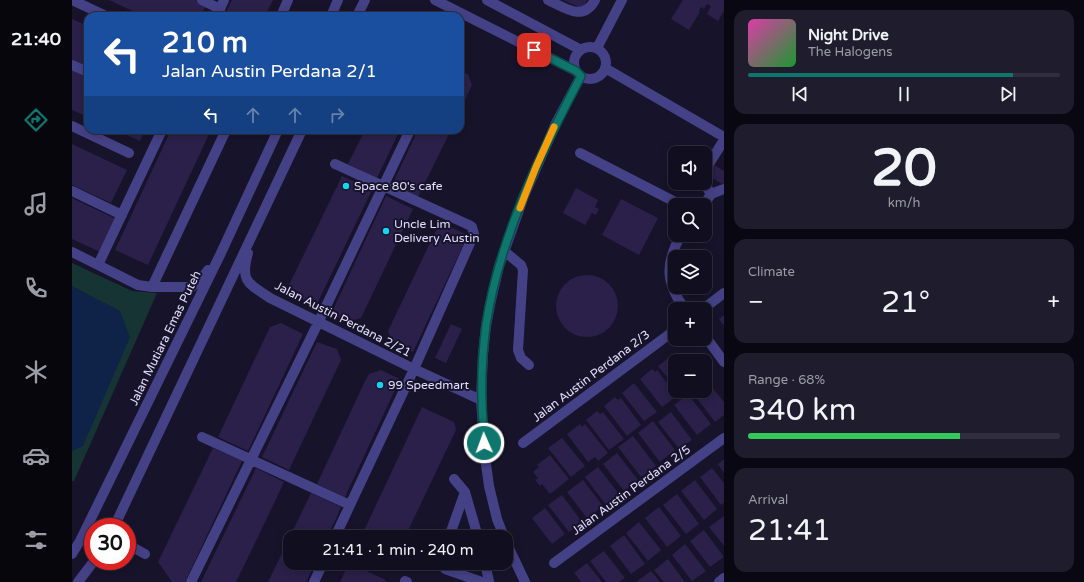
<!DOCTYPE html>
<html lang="en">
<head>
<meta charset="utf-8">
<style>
	body { margin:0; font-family:"Varela Round",sans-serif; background:#1e1c2d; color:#f1f3f6; height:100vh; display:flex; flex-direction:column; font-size:15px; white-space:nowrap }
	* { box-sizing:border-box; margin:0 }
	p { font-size:13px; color:#9c9ca5 }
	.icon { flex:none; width:22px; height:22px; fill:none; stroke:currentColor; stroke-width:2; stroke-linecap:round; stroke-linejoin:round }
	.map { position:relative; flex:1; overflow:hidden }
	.details { display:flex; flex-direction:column; gap:10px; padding:10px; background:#090812; width:360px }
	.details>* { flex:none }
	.guide { position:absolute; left:12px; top:12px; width:380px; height:122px; border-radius:12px; box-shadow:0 2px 10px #0003,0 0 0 1px #302e3e; background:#1a4fa0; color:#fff; overflow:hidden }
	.buttons { position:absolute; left:596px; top:146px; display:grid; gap:8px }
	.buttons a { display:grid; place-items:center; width:44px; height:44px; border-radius:8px; background:#110e20; box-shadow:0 2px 10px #0003,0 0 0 1px #302e3e; font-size:20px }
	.speed { position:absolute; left:12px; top:518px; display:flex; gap:8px; font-size:20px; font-weight:700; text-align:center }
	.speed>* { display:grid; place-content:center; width:52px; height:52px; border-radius:50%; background:#110e20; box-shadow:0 2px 10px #0003,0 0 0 1px #302e3e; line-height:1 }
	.speed .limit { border:6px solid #d22; background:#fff; color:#111 }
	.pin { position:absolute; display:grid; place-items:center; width:34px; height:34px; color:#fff; margin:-17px; border-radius:8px; box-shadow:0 2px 6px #0006 }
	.me { position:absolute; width:44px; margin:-22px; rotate:358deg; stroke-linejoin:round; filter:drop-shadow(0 0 3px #0008) }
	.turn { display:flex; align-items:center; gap:14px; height:84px; padding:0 12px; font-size:18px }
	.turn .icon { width:52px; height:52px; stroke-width:2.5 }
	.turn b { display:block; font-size:28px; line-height:34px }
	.lanes { display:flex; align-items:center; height:38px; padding:0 12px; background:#0003; justify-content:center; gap:20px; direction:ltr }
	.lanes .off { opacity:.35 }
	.big { font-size:30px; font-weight:600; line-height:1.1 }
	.details .tile { flex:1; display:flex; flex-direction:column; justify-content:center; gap:6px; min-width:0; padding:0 14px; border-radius:12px; background:#1e1c2d }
	.details .dial { align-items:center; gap:0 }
	.dial b { font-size:52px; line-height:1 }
	.song { display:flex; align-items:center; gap:12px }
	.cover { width:48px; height:48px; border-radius:6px; background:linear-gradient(135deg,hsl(320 70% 55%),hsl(130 70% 35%)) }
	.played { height:4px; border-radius:2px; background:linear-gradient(90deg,#0f766e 85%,#302e3e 85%) }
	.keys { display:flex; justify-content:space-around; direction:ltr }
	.heat { display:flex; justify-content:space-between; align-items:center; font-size:22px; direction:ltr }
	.charge { height:6px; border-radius:3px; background:linear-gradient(90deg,#34c759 68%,#302e3e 0) }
	.trip { position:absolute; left:211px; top:530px; width:230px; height:40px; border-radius:12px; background:#110e20; box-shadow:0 2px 10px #0003,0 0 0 1px #302e3e; font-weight:600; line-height:40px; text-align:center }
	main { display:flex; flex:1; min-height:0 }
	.tab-bar { display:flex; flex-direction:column; width:72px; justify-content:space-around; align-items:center; background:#07060d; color:#9c9ca5 }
	.tab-bar .icon { width:28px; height:28px }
	.tab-bar .active { color:#0f766e }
	.tab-bar b { font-size:18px; color:#f1f3f6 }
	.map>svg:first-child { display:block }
	.green { fill:#163433 }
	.water { fill:#0f2247 }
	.building { fill:#2a204a }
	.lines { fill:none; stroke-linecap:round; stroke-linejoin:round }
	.minor { stroke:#454186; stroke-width:10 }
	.route-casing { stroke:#0a4d48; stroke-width:10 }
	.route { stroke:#0f766e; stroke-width:7 }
	.slow { stroke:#f59e0b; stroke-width:7 }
	.poi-dot { fill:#16d5f0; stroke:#17132a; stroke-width:1.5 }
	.labels { text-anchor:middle; stroke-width:4; stroke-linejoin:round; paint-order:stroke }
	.poi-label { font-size:12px; fill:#e2defd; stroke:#17132a; text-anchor:start }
	.street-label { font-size:12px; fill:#e2defd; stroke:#17132a }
</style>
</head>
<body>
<main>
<nav class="tab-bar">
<b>21:40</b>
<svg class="icon active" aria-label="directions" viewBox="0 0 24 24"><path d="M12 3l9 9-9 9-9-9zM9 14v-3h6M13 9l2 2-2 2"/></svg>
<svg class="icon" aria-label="music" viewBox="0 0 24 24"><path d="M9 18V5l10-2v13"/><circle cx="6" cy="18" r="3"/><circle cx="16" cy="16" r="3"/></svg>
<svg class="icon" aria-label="phone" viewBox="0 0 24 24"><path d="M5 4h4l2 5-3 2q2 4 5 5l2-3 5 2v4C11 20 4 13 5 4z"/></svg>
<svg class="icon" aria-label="climate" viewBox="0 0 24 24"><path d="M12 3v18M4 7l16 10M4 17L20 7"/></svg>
<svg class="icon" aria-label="car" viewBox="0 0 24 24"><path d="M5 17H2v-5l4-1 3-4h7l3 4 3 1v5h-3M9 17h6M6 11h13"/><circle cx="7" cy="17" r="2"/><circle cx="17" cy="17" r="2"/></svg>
<svg class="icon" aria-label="filters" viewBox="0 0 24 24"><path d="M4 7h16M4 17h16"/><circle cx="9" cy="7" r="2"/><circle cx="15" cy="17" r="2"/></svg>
</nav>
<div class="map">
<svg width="652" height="582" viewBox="0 0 652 582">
	<rect width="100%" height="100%" fill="#17132a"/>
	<path class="green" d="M0 263 60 291 85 293 2 481H0Z"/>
	<path class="water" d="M0 286 48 311 58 337 11 446 0 451Z"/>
	<path class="building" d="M37 0H124L134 5 129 16H71Z
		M160 0H201L193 16H152Z
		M491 0H515L511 9Z
		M611 0H652V11L646 21 635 14 639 6 635 4 632 9 629 7 627 11 628 12 617 30 599 19Z
		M0 19 16 26V67L0 60Z
		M0 69 16 76V117L0 110Z
		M388 72 396 74 400 85 388 111Z
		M43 130H73L68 141Z
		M99 130H139L76 265 43 250Z
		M293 130H328L305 178 276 164Z
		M346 130H379L346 197 320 185Z
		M0 144 55 170 39 203 0 185Z
		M642 165 652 171V185L635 175Z
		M270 176 300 190 244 306 223 297 217 285Z
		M504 188 526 200 523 207 527 209 524 215 520 213 513 225 491 213Z
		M314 196 341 209 289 318 276 322 259 314Z
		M0 198 44 219 28 252 0 239Z
		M549 199 586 218 567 255 530 235Z
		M368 222 396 235 341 352 320 342 316 331Z
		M484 306a31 31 0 1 1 62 0a31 31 0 1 1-62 0Z
		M652 315V326L647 319Z
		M209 323 231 334 176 451 146 437 198 327Z
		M379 324 390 329 374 363 363 358Z
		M245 342 265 349 269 360 217 470 190 457Z
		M599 356 603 361V387L586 366Z
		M580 369 583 372 585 370 605 396 590 407 568 379Z
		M309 370 328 379 273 497 245 484 293 381 297 374Z
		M635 381 652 402V415L643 422 620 392 633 391V382Z
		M562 383 585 412 572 421 550 393Z
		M606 391H616L610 396Z
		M616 394 639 424 625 435 602 405Z
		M543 397 546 400 549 398 569 425 555 436 532 406Z
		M350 407 382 422 384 430 333 537H289Z
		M525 411 528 414 531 412 552 439 537 450 514 420Z
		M599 412 620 440 607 449 586 422Z
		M581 421 603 450 588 462 566 433Z
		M508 424 510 427 513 424 536 453 526 461 523 457 516 462 495 434Z
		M561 436 584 466 569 477 546 447Z
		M490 438 513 466 499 477 476 448Z
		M141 448 170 461 113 582H100L86 562Z
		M545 453 566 480 552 491 531 464Z
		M478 455 497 479 478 494 470 484 468 486 463 480 466 478 461 472 467 467 465 465Z
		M652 459V473L646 464Z
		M526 467 547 494 534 505 513 477Z
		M184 468 212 482 185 539 164 582H129Z
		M640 468 652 483V503L649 505 628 477Z
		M511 480 531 506 515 518 495 492Z
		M623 480 645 509 632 520 609 491Z
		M239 493 269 507 264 519 255 537H218V563H243L234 582H196Z
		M605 494 627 524 614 534 591 505Z
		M490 495 510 522 497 532 476 505Z
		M587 507 609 536 595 547 573 518Z
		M473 508 493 534 480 544 460 518Z
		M652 516V546L637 527Z
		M567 522 589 550 576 561 554 533Z
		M632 530 652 557 638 567 618 541Z
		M552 535 573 564 559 574 538 546Z
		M613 544 634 571 620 581 600 555Z
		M532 551 553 578 547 582H534L518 561Z
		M596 559 613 582H592L582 570Z
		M277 563 314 580 313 582H268Z
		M301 563H320L316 570Z
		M515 563 530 582H509L502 573Z
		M579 571 588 582H564Z"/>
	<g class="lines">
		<path class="minor" d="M0 0 34 16
			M130 0 148 9
			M363 0 504 71
			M415 0 509 50
			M476 0C493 8 511 22 523 0
			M145 16 152 0
			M209 16 216 0
			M259 16 266 0
			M285 16 293 0
			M502 63a16 16 0 1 1 32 0a16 16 0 1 1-32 0Z
			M525 48 550 0
			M0 65 16 72
			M533 68 652 137
			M0 126 57 153
			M508 153 609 205
			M263 164 397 225 400 227 402 234 342 369 263 537
			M633 177 635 167 652 140
			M632 183 639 194
			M0 191 50 215
			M632 205 639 194 652 189
			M609 235C593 263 593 283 613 309
			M432 251 449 265 451 270 446 350 449 358 457 365
			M0 252 66 285 80 287H120L129 279 136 270
			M176 253C168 282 176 283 198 298L342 369 409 400
			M26 265 90 130
			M80 287 154 130
			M631 309 652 293
			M633 336 652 362
			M130 437 278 505
			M451 443 603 330
			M382 479 393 492 406 537
			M42 527 230 130
			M377 537 393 492
			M432 537 425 519 417 486 413 457 409 400 411 354 414 326 419 300 427 266 452 196 484 123 509 76
			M434 542 453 582
			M55 544 73 554
			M0 554 8 541 149 253 206 130
			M372 563 373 569 410 582
			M413 563 417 581 416 582
			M482 563 652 438
			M333 581 335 582
			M6 582 22 561
			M119 582 247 321 338 130
			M242 582 251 563
			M647 582 652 578"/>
	</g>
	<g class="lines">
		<defs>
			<path id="route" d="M412 443C412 429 410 415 410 400 409 376 411 349 414 325 427 239 469 152 509 76L504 71 462 50"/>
		</defs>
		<use href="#route" class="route-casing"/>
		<use href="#route" class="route"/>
		<path class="slow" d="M448 208 464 167 482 127"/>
	</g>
	<g class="poi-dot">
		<circle cx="274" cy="186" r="4"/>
		<circle cx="314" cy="231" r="4"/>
		<circle cx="308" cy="385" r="4"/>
	</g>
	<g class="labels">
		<g class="poi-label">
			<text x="282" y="190">Space 80's cafe</text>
			<text x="322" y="228">Uncle Lim<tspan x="322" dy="14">Delivery Austin</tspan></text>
			<text x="316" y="389">99 Speedmart</text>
		</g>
		<g class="street-label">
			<text transform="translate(271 319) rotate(27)" y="4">Jalan Austin Perdana 2/21</text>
			<text transform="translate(93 338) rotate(-64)" y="4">Jalan Mutiara Emas Puteh</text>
			<text transform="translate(519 376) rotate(-37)" y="4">Jalan Austin Perdana 2/3</text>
			<text transform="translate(559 490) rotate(-36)" y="4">Jalan Austin Perdana 2/5</text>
		</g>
	</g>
</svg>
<div class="buttons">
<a><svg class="icon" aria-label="sound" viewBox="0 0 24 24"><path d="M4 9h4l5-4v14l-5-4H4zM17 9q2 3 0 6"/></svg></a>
<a><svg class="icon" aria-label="search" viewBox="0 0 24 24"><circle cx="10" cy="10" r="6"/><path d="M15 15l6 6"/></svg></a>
<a><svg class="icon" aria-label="layers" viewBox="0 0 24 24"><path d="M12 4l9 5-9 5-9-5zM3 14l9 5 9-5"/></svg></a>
<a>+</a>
<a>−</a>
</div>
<div class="speed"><div class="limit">30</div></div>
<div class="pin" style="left:462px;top:50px;background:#d93025"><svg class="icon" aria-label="arrive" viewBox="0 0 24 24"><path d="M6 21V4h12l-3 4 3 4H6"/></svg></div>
<svg class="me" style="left:412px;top:443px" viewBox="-20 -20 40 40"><circle r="17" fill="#0f766e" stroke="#fff" stroke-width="3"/><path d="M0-11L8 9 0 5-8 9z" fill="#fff"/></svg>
<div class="trip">21:41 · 1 min · 240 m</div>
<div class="guide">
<div class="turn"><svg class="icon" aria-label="left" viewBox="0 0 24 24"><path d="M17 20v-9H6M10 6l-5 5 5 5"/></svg><div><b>210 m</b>Jalan Austin Perdana 2/1</div></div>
<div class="lanes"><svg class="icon" aria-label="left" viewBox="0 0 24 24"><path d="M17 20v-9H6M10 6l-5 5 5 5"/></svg><svg class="icon off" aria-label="ahead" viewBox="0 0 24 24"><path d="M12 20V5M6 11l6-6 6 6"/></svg><svg class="icon off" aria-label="ahead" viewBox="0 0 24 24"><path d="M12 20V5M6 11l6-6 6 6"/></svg><svg class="icon off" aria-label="right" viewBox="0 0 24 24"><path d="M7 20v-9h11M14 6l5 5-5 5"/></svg></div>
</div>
</div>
<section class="details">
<div class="tile">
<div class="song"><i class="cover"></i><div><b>Night Drive</b><p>The Halogens</p></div></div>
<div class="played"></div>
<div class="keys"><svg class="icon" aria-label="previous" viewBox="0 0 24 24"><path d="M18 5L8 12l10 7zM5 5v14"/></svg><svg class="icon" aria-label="pause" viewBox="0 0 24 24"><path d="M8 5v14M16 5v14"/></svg><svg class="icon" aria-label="next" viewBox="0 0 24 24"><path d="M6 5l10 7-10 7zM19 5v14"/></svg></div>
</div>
<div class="tile dial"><b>20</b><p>km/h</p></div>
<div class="tile"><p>Climate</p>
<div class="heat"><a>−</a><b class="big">21°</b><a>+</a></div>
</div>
<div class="tile"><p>Range · 68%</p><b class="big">340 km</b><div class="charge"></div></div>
<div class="tile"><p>Arrival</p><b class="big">21:41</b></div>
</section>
</main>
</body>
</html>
